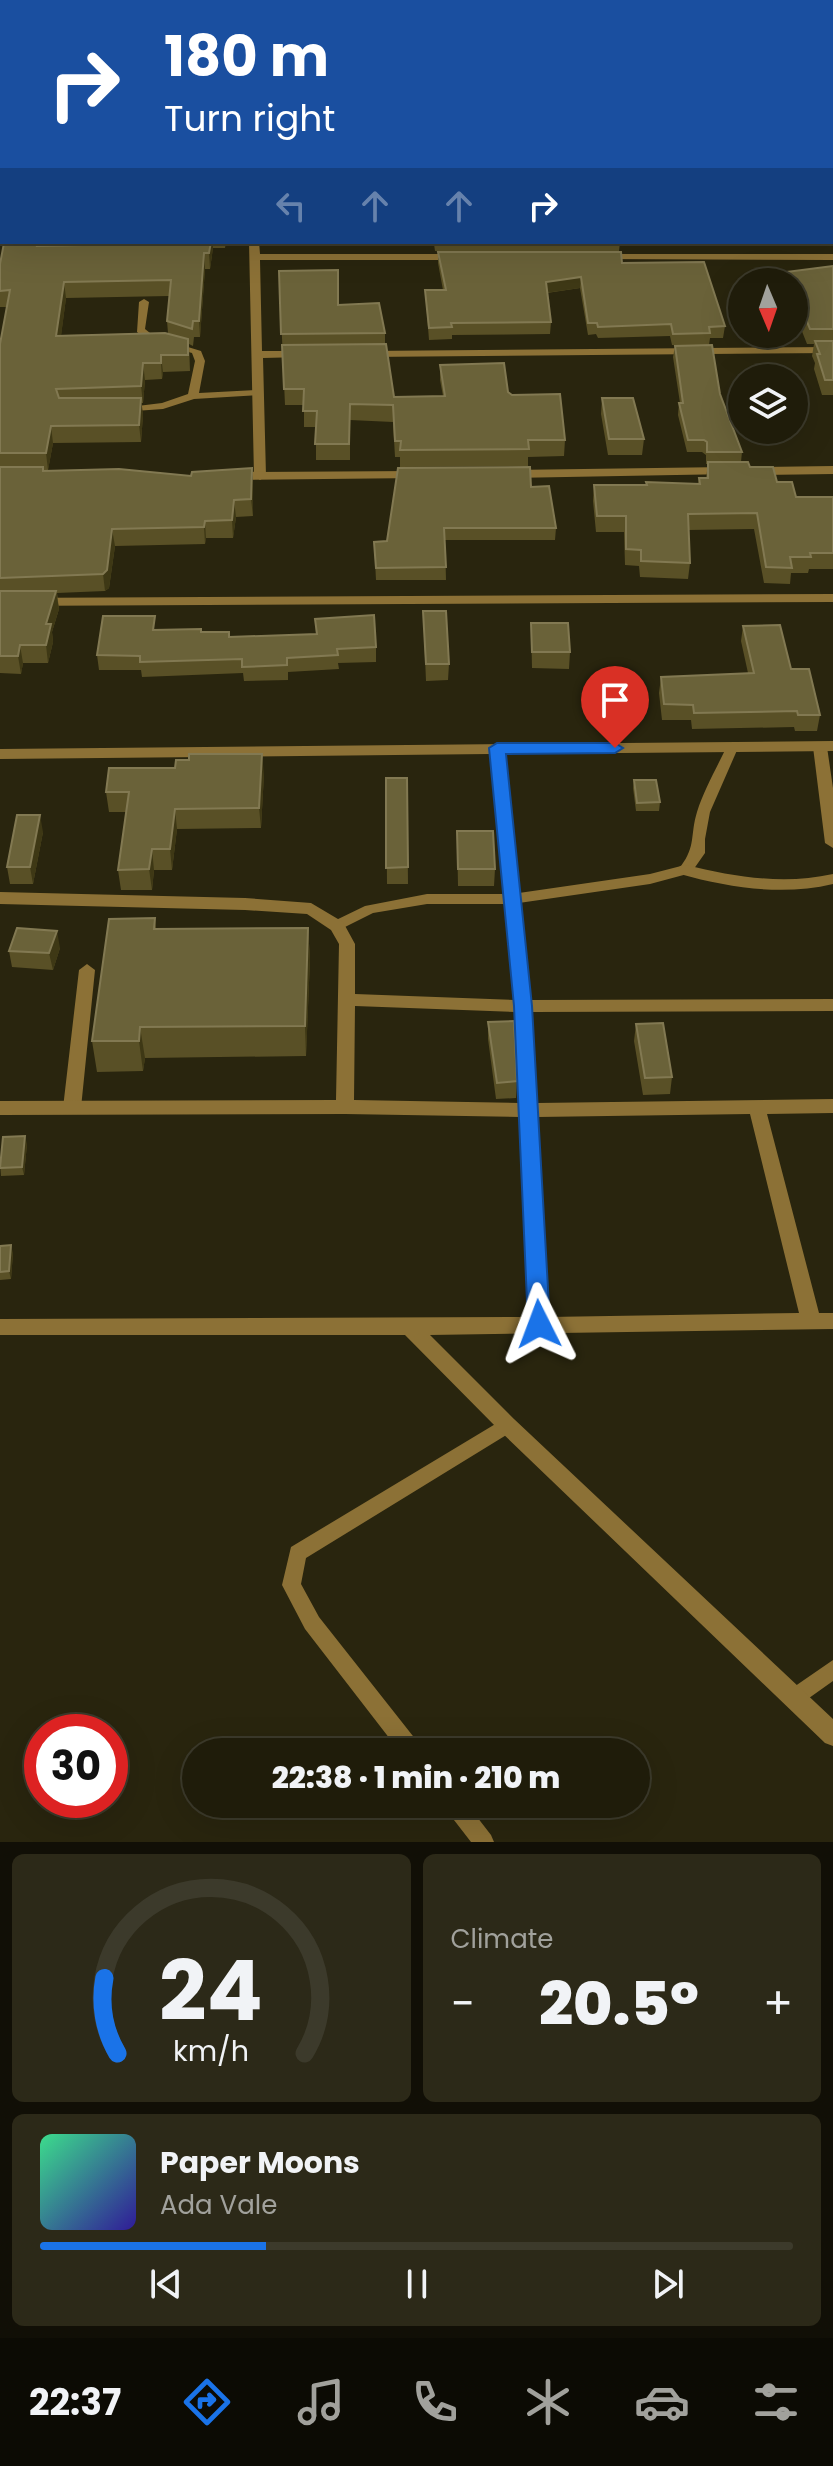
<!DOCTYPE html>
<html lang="en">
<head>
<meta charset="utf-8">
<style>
	body { margin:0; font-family:Poppins,sans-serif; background:#2c2918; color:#f1f3f6; height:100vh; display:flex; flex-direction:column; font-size:30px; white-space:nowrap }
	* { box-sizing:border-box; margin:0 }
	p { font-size:26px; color:#a1a19c }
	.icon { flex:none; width:44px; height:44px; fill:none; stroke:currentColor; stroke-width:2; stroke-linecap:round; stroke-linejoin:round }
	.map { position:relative; height:1842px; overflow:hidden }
	.drawer { display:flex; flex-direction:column; gap:12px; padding:12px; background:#110f06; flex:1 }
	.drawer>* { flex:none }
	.banner { position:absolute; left:0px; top:0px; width:834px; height:244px; box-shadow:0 8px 32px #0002,0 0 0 2px #3c3a2b; background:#1a4fa0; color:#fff; overflow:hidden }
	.needle { width:52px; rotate:178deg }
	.tools { position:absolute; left:728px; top:268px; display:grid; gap:16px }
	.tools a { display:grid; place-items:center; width:80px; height:80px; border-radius:50%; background:#1f1c0a; box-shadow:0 8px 32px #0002,0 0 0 2px #3c3a2b; font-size:40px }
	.speed { position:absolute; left:24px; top:1714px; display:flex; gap:16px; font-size:40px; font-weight:700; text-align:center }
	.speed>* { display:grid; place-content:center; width:104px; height:104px; border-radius:50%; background:#1f1c0a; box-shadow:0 8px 32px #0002,0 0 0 2px #3c3a2b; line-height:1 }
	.speed .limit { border:12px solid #d22; background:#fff; color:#111 }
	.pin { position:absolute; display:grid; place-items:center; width:68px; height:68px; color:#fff; margin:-82px -34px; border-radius:50% 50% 50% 0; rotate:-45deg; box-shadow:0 0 8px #0007 }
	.pin .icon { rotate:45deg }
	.me { position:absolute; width:88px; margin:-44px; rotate:357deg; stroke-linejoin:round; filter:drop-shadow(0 0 6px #0008) }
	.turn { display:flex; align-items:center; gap:28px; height:168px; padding:0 32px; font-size:36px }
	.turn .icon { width:104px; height:104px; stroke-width:2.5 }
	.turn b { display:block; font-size:56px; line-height:68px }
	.lanes { display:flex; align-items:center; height:76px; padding:0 32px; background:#0003; justify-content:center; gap:40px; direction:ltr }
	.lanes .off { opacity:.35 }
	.big { font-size:60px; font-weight:800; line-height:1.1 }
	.drawer .card { flex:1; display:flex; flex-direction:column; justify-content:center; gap:12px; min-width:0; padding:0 28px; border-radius:12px; background:#2c2918 }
	.drawer .dial { align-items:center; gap:0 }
	.dial svg { height:208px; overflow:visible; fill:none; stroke:#3c3a2b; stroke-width:7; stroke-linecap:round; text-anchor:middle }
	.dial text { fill:#f1f3f6; stroke:none }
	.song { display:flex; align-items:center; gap:24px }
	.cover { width:96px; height:96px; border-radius:12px; background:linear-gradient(135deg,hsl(150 70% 55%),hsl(250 70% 35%)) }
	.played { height:8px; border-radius:4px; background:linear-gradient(90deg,#1a73e8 30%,#3c3a2b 30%) }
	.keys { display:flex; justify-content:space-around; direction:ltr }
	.heat { display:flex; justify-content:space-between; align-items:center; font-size:44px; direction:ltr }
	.drawer .tiles { flex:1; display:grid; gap:12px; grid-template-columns:1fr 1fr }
	.card:last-child { grid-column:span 2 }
	.trip { position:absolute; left:182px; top:1738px; width:468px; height:80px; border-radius:40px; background:#1f1c0a; box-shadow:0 8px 32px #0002,0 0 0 2px #3c3a2b; font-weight:800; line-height:80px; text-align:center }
	.tab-bar { display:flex; height:128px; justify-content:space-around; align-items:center; background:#0c0b04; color:#a1a19c }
	.tab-bar .icon { width:56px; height:56px }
	.tab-bar .current { color:#1a73e8 }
	.tab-bar b { font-size:36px; color:#f1f3f6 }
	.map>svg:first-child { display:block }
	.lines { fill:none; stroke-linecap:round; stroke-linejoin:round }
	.service { fill:#8c7136; fill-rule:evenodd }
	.pedestrian { fill:#8c7136; fill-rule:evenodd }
	.minor { fill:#8c7136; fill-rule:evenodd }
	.tertiary { fill:#8c7136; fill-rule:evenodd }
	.wall { fill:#595026; fill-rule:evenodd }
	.shaded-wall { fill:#3e3815 }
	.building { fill:#6a6239; stroke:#827952; stroke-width:2 }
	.route { fill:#1a73e8; stroke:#114b97; stroke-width:2 }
</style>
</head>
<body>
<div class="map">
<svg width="833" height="1842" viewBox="0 0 833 1842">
	<rect width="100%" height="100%" fill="#29250e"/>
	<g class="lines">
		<path class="service" d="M144 299 149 302 145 329 155 337 201 351 205 361 199 393 258 390 263 393 262 395 194 399 163 409 121 412V408L162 403 188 394 195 361 192 353 149 341 137 332 139 302Z
			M732 744 738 748 710 812 705 839V853L691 873 650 884 512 904H427L373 913 337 931 330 926 332 922 365 906 427 894H512L650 874 681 866C696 846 690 835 697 812 704 790 716 769 726 748Z
			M507 1417 513 1419 516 1425 513 1431 306 1558 301 1584 319 1617 420 1745 423 1752H400L305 1629 282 1585 291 1547Z
			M833 1660V1681L795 1708 788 1705 785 1698 788 1691Z
			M444 1804H467L491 1835 494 1842H471L447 1811Z"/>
		<path class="pedestrian" d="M820 742 827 747 833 788V848L825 843 813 747Z
			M686 865C734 877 784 885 833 874V884C783 896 730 888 680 874L678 870 680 866Z
			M87 964 95 970 81 1108 78 1113H66L63 1108 79 970Z"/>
		<path class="minor" d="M245 0H253V2H245Z
			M0 36H2V42H0Z
			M832 39H833V45H832Z
			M832 176H833V182H832Z
			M249 242H259L260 254H459L464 257 459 260H260L262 351H303L309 354 303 357 263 358 266 476 260 480 254 476Z
			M603 254H833V260L599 259 598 257Z
			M833 347V353L367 357 361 354 367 351Z
			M833 594V602L0 606V598Z
			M833 741V751L505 754 531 1000 833 999V1011L532 1012 537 1103 833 1099V1113L767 1114 819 1313H833V1329L430 1335 514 1419 833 1719V1746L825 1743 500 1431 405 1335H0V1319L529 1317 520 1117 345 1114 0 1115V1101L336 1100 339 944 331 930 307 914 245 910 0 904V892L245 898 311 903 343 922 355 944V994L514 1000 490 754 0 759V749ZM355 1006 515 1012 519 1103 354 1100ZM750 1114 799 1313 548 1317 537 1117Z"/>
		<path class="tertiary" d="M833 466V474L755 475 749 471 755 467Z
			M727 467 731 468V474L511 478 505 474 511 470Z
			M415 471 419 472V478L231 480 225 476 231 472Z"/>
	</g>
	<path class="wall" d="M267 0H801L802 2H267Z
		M178 242H226L225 248H213L210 269H205L200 337H194L193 346 189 344 190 371 163 372 162 379 145 380 143 403H141L143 415 141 442 53 443 48 470H44V471L191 476 252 468 253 516 236 517 233 538H206L205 544 115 546 109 588 105 591 57 593 59 609 52 632 53 642 48 663H23L21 674 0 673V344L7 307H0V264L38 246 178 243ZM169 296 167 321 168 333 61 335 66 298Z
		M300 242H380V244Z
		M425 242H620L619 251H435L434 244H426Z
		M438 252 622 263 725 326 723 338H710L709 345H672L670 336 598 338 596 334 588 335 580 288 547 293 551 322 550 334 452 335V339L429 340 425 290H443L438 263Z
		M833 266V395H822L814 369 815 363 812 356 814 344H807L794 311V282H785L786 272Z
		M279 271 338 305 385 333V344L394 397 443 396 440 380V365L508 392 565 440 564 456 528 457V466L400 467V457H395L393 422 350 420V460H316V427H304V405H285Z
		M675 346 720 394 742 452 741 462 777 482 796 497H833V569H809L808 573H791L790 584 764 583 754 529 688 530 690 563 688 579 640 577 639 566 625 565 624 532H596L593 501 594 485H646V482L698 484 699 478H706L708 464H706V455L702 452H687L678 415 679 403H680L673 357Z
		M602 398 644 439 642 455H608L601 414Z
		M531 487 556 528 555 540H445L446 580H376L374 542 387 541Z
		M423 611 449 664 448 680 426 681Z
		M315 619 376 647V662L338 663 339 669 288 672V680L244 681 243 673 142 677 141 670H99L97 655 156 630 202 632 229 637 316 634Z
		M531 623 570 652 569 669 532 668Z
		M743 626 791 669 820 715 817 731H795L794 727 692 729 691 720H662L659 693 661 677 748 673 741 641Z
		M264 774 261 828 177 829 172 870H154L152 890H121L118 870 126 812H109L106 792Z
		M386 778H407L408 884H387Z
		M634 780 660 802 659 811H636L633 788Z
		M457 831 495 869 494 886H458Z
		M43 832 33 884H10L7 867Z
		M155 918 156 929 308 928 310 959 306 1056 145 1058 143 1071 97 1072 92 1041Z
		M60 948 53 970 12 967 9 951Z
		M488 1022 517 1081 516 1098 496 1099 488 1039Z
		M636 1024 672 1077 670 1094 643 1095 634 1041Z
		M27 1144 24 1175 1 1176 0 1162Z
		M0 1246 13 1253 11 1279 0 1280Z"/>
	<path class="shaded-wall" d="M211 242H213V248L210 269 209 253Z
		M204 253 205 269 200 337 199 321Z
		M581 277 580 288 545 293 546 282Z
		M64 282 66 298 59 352 56 336Z
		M161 355 163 372 162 379 161 363Z
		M143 363 145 380 143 403 141 386Z
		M141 398 143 415 141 442 139 425Z
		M51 426 53 443 48 470 46 453Z
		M252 468 253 485V516L251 499Z
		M234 500 236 517 233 538 232 520Z
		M205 521 206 538 205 544 204 527Z
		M112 529 115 546 109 588 105 591 103 574Z
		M56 591 59 609 52 632 53 642 48 663 46 645V624Z
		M20 645 23 663 21 674 18 656Z
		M262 754 264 774 261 828 259 808Z
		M175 809 177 829 172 870 170 849Z
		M40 815 43 832 33 884 30 867Z
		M152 849 154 870 152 890 149 869Z
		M308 928 310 959 306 1056 305 1026Z
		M57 931 60 948 53 970 49 953Z
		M140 1027 145 1058 143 1071 139 1041Z
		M25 1136 27 1144 24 1175 22 1167Z
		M11 1245 13 1253 11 1279 9 1271Z"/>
	<path class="building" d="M57 0H207V2H56Z
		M267 0H457V2H267Z
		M542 0H801L802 2H542Z
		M832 58 833 60 832 94Z
		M832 99 833 102 832 153Z
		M178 242H211L209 253H204L199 321H193L192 329 167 321 171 280 64 282 56 336 165 333 188 339V355H161V363H143L141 386 56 389 59 398H141L139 425 51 426 46 453H0V344L10 290 0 291V264L4 243H38L37 246 178 243Z
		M438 252H621L622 263 704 262 725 326 709 327 710 333 673 334 671 324 598 327 597 323H588L581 277 546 282 551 322 451 323 452 327 429 328 425 290H446Z
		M833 266V329H810L794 290V282H791L786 272Z
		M338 270V305L379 303 385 333 281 334 279 271Z
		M815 341H833V380H825L817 354H820Z
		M386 344 394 397 445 396 440 365 504 363 508 392 512 395 560 394 565 440H528L529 449 400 450 401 441H395L393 405 350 404 349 444H315L317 411H303L304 389H284L282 345Z
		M712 345 720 394 742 452H707V442L704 440H688L679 403H683L675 346Z
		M602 398H633L644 439H609Z
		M708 462H748L750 467H773L777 482H792L796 497H833V553H810L811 557H790L792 568 766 567 757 513 688 514 690 563 641 561V550L626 549V516H597L594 485H647L646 482 700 484 699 478H708Z
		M0 467H43V471L119 469 191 476 192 472 252 468 251 499 234 500 232 520 205 521 204 527 112 529 107 570 103 574 0 578Z
		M530 467 531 487 549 486 556 528H444L446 567 376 568 374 542 387 541 398 468Z
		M0 591H56L46 624H51L46 645H20L18 656H0Z
		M423 611H446L449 664H426Z
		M374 615 376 647 337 649 338 655 287 658V665L242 667V659L140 662V656L97 655 103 616H155L153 630 201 629V632H229V637L317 634 315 619Z
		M531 623H568L570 652H532Z
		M780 625 791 669H809L820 715H798L797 711 694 713 693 705 664 704 661 677 754 673 743 626Z
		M189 754H262L259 808 175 809 170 849H152L149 869 118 870 129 792H106L109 768H175L176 760H189Z
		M386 778H407L408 867 386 868Z
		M634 780H656L660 802 637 803Z
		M17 815H40L30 867H7Z
		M457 831H493L495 869H458Z
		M155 918 154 929 308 928 305 1026 140 1027 139 1041H92L109 919Z
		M17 928 57 931 49 953 9 951Z
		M514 1021 517 1081 497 1083 488 1022Z
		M663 1023 672 1077 645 1078 636 1024Z
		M25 1136 22 1167 0 1168 3 1137Z
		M11 1245 9 1271 0 1272V1246Z"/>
	<path class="route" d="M497 743H615L623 748 615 753 506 754 532 1006 550 1324 546 1331 539 1334 531 1331 528 1324 514 1006 489 748Z"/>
</svg>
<div class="tools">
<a><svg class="needle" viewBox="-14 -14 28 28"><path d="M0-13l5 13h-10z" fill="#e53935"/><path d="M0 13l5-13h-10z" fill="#a1a19c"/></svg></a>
<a><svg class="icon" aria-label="layers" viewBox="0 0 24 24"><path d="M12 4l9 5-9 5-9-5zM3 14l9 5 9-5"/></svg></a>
</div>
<div class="speed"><div class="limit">30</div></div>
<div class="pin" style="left:615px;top:748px;background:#d93025"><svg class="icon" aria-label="arrive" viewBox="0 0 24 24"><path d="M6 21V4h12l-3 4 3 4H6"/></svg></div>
<svg class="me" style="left:539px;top:1324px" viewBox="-20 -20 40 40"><path d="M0-17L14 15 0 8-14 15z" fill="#1a73e8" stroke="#fff" stroke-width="4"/></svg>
<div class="trip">22:38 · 1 min · 210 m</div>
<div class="banner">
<div class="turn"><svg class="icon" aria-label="right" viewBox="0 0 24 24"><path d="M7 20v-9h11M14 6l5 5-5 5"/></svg><div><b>180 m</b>Turn right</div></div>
<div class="lanes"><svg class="icon off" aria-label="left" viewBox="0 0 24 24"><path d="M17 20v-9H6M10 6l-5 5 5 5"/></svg><svg class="icon off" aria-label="ahead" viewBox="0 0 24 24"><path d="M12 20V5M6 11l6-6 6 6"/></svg><svg class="icon off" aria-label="ahead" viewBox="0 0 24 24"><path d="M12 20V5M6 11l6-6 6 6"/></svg><svg class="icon" aria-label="right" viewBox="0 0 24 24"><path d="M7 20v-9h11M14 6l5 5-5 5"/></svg></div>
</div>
</div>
<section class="drawer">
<div class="tiles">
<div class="card dial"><svg viewBox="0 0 100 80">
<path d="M14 69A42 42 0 1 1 86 69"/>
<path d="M14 69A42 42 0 0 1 9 40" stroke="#1a73e8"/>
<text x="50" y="56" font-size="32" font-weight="700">24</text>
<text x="50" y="72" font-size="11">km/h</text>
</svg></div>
<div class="card"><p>Climate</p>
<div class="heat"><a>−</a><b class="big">20.5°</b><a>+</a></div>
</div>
<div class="card">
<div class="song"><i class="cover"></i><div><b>Paper Moons</b><p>Ada Vale</p></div></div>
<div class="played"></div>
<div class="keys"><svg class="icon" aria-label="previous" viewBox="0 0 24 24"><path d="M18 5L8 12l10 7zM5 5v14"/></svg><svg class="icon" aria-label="pause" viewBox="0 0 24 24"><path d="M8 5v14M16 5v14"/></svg><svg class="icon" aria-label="next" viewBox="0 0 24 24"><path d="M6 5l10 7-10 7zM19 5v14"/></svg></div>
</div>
</div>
</section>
<nav class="tab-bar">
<b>22:37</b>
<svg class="icon current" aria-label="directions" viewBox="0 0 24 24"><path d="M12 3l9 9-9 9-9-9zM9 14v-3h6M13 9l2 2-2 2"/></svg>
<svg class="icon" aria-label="music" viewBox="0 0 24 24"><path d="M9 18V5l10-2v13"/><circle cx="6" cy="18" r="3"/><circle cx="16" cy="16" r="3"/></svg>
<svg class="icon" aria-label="phone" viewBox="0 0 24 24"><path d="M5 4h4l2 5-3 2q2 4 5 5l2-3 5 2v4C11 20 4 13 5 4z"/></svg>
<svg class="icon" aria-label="climate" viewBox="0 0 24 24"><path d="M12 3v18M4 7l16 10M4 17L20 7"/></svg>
<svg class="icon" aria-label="car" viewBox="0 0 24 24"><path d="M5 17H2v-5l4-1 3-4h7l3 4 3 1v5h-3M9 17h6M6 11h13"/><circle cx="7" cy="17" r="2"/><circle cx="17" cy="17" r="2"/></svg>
<svg class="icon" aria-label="filters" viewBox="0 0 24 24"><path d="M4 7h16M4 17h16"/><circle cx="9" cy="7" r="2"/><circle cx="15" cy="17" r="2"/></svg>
</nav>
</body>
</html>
